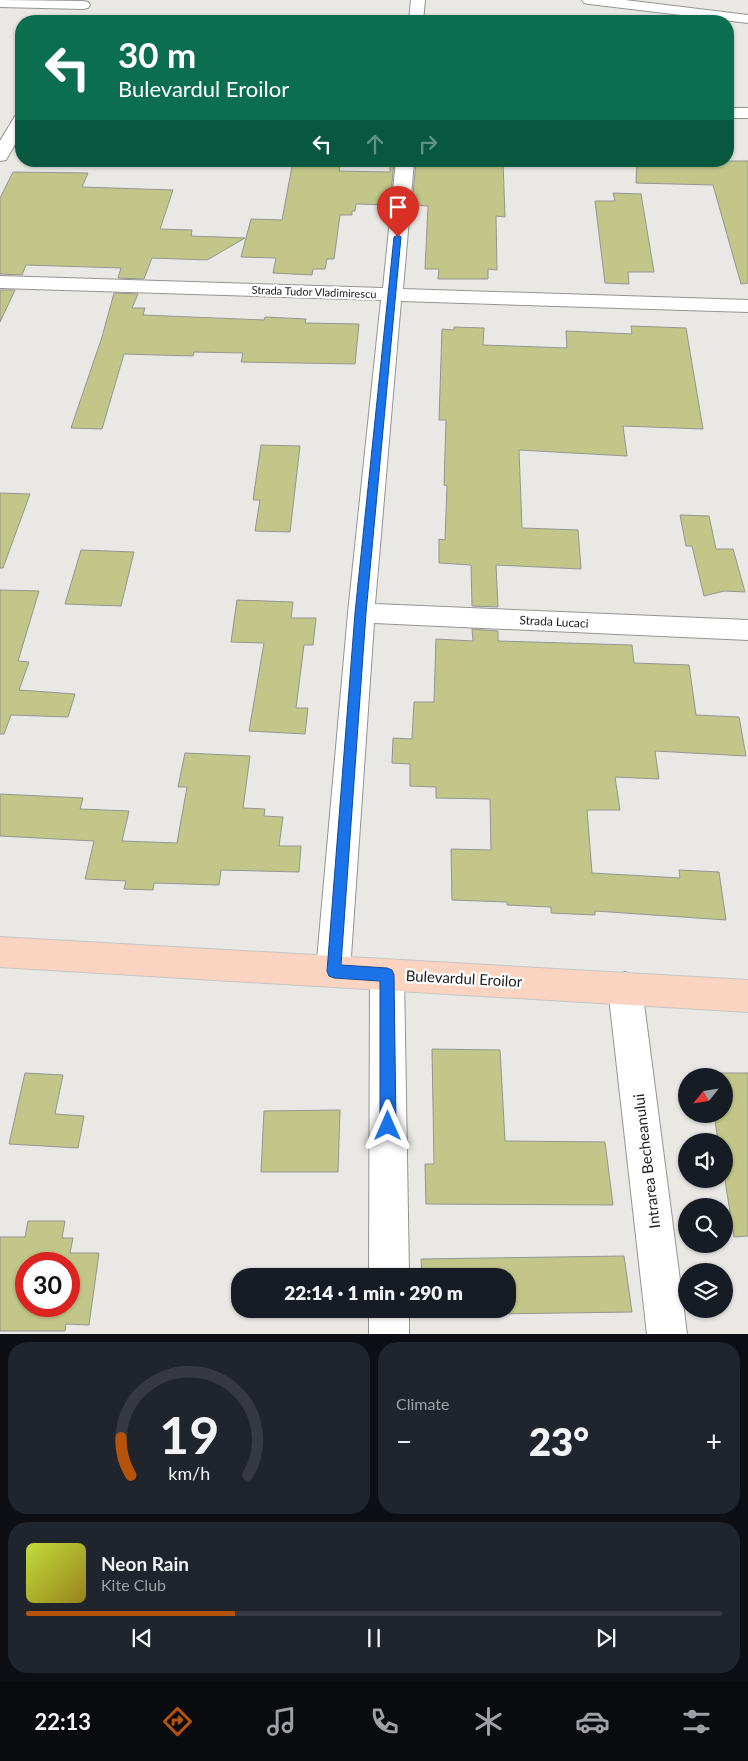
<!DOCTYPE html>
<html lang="en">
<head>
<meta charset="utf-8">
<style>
	body { margin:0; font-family:Lato,sans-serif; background:#20242c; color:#f1f3f6; height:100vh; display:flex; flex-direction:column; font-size:19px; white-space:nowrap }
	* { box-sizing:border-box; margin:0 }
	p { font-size:16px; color:#9ea1a6 }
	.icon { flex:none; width:28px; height:28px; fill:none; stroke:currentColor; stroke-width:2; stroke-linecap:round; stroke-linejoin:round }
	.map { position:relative; height:1334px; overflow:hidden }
	.sheet { display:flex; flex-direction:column; gap:8px; padding:8px; background:#0d0f14; flex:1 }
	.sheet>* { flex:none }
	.top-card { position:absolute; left:15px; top:15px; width:719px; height:152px; border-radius:20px; box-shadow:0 1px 4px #0004; background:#0b6e4f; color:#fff; overflow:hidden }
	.needle { width:32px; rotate:240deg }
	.controls { position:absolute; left:678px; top:1068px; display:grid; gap:10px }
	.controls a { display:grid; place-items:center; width:55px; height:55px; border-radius:50%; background:#171b24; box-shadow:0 1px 4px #0004; font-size:25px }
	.speed { position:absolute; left:15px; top:1252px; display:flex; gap:10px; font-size:25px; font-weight:700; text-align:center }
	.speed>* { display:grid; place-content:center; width:65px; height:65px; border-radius:50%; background:#171b24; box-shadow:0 1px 4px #0004; line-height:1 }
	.speed .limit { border:8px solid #d22; background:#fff; color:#111 }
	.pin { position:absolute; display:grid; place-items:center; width:42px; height:42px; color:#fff; margin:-51px -21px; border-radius:50% 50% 50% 0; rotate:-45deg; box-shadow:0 0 5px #0007 }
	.pin .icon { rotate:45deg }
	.me { position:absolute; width:55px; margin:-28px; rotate:0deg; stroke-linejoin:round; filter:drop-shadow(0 0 4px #0008) }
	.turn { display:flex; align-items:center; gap:18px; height:105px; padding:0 20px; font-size:22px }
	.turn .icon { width:65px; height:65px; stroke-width:2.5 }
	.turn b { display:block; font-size:35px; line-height:42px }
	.lanes { display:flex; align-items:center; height:48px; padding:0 20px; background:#0003; justify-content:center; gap:25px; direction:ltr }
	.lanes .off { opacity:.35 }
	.big { font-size:38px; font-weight:800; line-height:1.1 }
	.sheet .widget { flex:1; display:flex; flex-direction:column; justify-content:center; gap:8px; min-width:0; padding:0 18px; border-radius:20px; background:#20242c }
	.sheet .dial { align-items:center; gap:0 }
	.dial svg { height:130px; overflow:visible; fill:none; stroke:#363941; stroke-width:7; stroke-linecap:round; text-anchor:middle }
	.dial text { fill:#f1f3f6; stroke:none }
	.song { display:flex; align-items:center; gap:15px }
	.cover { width:60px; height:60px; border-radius:8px; background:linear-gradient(135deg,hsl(70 70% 55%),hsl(50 70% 35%)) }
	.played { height:5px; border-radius:2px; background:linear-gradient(90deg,#b45309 30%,#363941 30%) }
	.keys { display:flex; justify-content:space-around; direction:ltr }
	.heat { display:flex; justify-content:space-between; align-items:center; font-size:28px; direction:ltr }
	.sheet .tiles { flex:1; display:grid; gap:8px; grid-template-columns:1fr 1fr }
	.widget:last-child { grid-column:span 2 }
	.trip { position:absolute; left:231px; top:1268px; width:285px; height:50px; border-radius:20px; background:#171b24; box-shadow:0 1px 4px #0004; font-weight:800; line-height:50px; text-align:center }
	.tabs { display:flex; height:80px; justify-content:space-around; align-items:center; background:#090b0e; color:#9ea1a6 }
	.tabs .icon { width:35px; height:35px }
	.tabs .on { color:#b45309 }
	.tabs b { font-size:22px; color:#f1f3f6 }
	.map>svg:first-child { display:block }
	.building { fill:#c2c789; stroke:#959592; fill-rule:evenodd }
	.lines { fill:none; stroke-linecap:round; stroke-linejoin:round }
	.minor-casing { stroke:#969491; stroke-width:2 }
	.major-casing { stroke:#c6c5c5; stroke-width:2 }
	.minor { fill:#fff; fill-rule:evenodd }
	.major { fill:#fad4c1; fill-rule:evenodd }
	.route { fill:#1a73e8; stroke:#114b97 }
	.labels { text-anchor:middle; stroke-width:4.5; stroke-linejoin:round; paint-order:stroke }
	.far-street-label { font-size:11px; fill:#222120; stroke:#fff }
	.street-label { font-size:12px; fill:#222120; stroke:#fff }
	.near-street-label { font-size:15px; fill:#222120; stroke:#fff }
</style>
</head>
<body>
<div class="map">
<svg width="748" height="1334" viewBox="0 0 748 1334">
	<rect width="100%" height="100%" fill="#eae8e5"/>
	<path class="building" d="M293 161H341L339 171 390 172V161H394L390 205 356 204 355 211H352V215H340L334 259H327L325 269H313L312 275 273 273 276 258 241 257 251 219 282 220Z
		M416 161H503L505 217 496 216 497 270 488 269V279H438L439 269H425L428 206 412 205Z
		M637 161H748V283L741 284 713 185 636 183Z
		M13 172 88 173 82 187 173 190 160 229 192 230 191 236 245 238 207 260 152 258 144 279 118 278 121 268 26 265 22 275 0 274V198Z
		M613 193 641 194 654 272H628L629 284 605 283 595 201H615Z
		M0 290H15L0 322Z
		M114 293 138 294 132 308H145L143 315 264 320 265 317 306 319 305 323 359 324 355 364 241 362 243 353 194 352 193 356 124 354 102 429 71 428 102 337Z
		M631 326 686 328 703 429 623 426 627 456 519 450 522 528 578 530 581 569 496 565 498 607 472 606 471 565 439 563V539L445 540 447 486 444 485 446 420H439L442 329 454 330V327L484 328 483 345 567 348 566 331 632 334Z
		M261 445 300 446 290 532 255 531 260 500H253Z
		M0 493 30 494 3 568H0Z
		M680 515 709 516 716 549H733L745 592 724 591 704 596 692 546H686Z
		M81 550 134 552 121 606 65 604Z
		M0 590 39 591 18 661 29 662 19 690 75 694 68 717 11 715 4 734H0Z
		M237 600 293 602 291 618H316L313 645H304L296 708H308L305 734 249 731 264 643 231 642Z
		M472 629 498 631V641L632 645 634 663 689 665 696 715 739 717 746 756 655 751 659 779 615 777 620 810H587L592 873 680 878 679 870 719 872 726 920 595 911V915L551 913V907L507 905V902L452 900 451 849 491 850 490 799 436 798V787L410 786V764L392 763 393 738 412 739 414 702H434L436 639 473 641Z
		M185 753 250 756 243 808 265 809 264 816 283 817 279 846H301L299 872 221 870 219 885 154 883 153 890 124 889 126 881 85 879 94 841 0 836V794L83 798 80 809 129 811 122 841 177 843 187 787H178Z
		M432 1049 500 1050 505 1141 605 1142 613 1205 426 1204 425 1164H434Z
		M25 1073 63 1075 55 1114 84 1116 78 1148 9 1144Z
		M707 1073H748V1236L734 1237 724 1174V1141H718L714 1114H724V1076H708Z
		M340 1110 338 1172H261L264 1111Z
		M28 1221H65L62 1238H73L70 1253H99L89 1325 66 1324 65 1331H0V1237H25ZM26 1264H69V1306H26Z
		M624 1256 632 1312 424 1315 423 1309H508V1276H422L421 1259Z"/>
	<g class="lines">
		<defs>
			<path id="minor" d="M0 0 83 1 88 2 90 5 88 8 83 9 0 7Z
				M411 0H425L423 21H409Z
				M582 0H625L748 15V23L589 4 584 3Z
				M728 108H748V118H728Z
				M21 115V134L6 160 0 161V141L15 116Z
				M396 161H414L403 289 748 300V312L401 301 375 604 748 620V640L374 623 350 971 345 982 333 986 321 982 316 971 348 613 381 300 0 288V276L383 288Z
				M387 960 399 964 404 975 409 1276H369L370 975 375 964Z
				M625 972 637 977 642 988 687 1334H647L608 988 613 977Z
				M369 1309H409V1334H369Z"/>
			<path id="major" d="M0 937 748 980V1012L0 967Z"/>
		</defs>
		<use href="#minor" class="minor-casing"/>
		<use href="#major" class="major-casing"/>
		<use href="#minor" class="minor"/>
		<use href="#major" class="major"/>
	</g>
	<path class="route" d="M398 235 401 237 366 613 341 965 387 968 392 970 394 975 396 1126 393 1131 388 1133 383 1131 380 1126V981L334 978 329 976 327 971 355 613 394 237Z"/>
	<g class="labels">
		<g class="far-street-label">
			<text transform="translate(314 292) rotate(2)" y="4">Strada Tudor Vladimirescu</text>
		</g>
		<g class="street-label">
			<text transform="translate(554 622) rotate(3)" y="4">Strada Lucaci</text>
		</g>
		<g class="near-street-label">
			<text transform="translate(464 979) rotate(3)" y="5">Bulevardul Eroilor</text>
			<text transform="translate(647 1161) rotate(-97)" y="5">Intrarea Becheanului</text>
		</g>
	</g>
</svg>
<div class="controls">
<a><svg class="needle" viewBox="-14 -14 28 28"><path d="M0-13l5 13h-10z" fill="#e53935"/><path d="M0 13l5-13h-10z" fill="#9ea1a6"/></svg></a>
<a><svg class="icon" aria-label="sound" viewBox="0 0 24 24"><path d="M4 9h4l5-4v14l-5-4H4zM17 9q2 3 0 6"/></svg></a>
<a><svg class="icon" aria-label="search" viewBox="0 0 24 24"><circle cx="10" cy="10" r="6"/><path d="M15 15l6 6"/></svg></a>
<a><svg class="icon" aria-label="layers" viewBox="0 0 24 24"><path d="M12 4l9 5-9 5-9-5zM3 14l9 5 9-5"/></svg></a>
</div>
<div class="speed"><div class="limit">30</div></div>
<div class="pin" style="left:398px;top:237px;background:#d93025"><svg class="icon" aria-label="arrive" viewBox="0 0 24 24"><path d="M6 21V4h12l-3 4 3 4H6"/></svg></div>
<svg class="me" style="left:388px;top:1126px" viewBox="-20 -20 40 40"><path d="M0-17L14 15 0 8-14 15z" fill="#1a73e8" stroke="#fff" stroke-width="4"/></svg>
<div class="trip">22:14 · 1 min · 290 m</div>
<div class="top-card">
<div class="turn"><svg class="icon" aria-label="left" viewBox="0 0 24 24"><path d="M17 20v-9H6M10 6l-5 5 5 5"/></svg><div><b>30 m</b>Bulevardul Eroilor</div></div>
<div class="lanes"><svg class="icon" aria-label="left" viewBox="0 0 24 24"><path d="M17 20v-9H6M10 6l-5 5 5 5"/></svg><svg class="icon off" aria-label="ahead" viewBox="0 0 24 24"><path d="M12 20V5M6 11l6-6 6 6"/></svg><svg class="icon off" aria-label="right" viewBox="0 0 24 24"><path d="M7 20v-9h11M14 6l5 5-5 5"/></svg></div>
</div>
</div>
<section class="sheet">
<div class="tiles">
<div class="widget dial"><svg viewBox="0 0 100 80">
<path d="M14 69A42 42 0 1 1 86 69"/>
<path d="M14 69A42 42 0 0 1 8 46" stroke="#b45309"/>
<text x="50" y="56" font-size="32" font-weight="700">19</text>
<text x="50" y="72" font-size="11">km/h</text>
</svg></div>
<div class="widget"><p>Climate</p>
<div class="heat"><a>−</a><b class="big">23°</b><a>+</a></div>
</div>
<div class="widget">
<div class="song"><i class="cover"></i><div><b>Neon Rain</b><p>Kite Club</p></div></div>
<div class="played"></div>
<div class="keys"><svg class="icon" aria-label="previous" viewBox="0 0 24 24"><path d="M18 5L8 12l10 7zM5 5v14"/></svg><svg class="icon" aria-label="pause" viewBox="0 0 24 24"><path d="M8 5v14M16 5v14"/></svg><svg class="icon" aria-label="next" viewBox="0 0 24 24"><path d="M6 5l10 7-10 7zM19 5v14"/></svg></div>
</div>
</div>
</section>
<nav class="tabs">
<b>22:13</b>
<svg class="icon on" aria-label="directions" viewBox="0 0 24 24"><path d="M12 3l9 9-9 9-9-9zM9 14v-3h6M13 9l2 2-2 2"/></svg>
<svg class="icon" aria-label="music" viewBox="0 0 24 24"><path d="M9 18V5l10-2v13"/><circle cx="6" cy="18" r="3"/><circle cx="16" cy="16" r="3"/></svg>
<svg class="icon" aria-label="phone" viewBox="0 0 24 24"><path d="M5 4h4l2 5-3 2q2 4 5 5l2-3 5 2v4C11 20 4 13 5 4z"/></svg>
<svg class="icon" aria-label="climate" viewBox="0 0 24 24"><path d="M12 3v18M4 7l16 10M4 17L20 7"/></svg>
<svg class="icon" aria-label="car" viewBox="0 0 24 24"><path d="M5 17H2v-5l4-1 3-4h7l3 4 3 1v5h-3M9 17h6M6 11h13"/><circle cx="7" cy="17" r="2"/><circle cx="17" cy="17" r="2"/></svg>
<svg class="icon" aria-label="filters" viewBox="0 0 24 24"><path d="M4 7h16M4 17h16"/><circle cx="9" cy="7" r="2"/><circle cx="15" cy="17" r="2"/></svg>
</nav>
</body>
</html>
